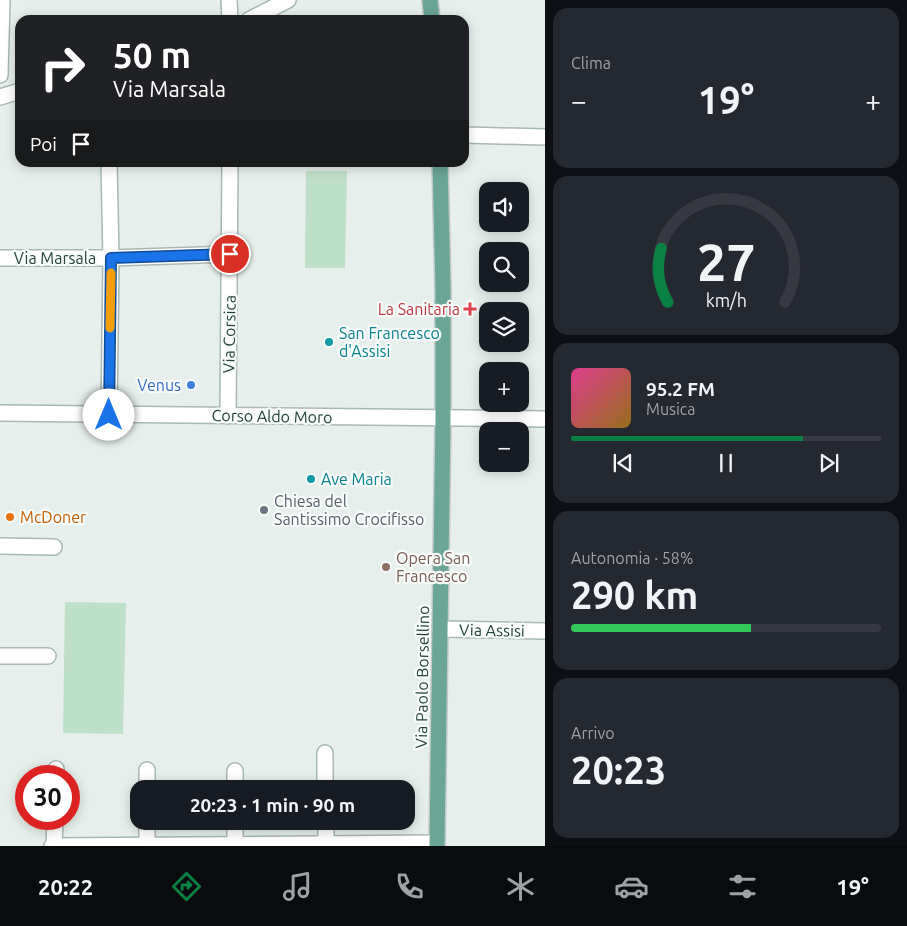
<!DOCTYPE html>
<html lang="it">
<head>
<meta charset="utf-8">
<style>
	body { margin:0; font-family:Ubuntu,sans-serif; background:#242831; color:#f1f3f6; height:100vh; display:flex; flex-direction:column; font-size:19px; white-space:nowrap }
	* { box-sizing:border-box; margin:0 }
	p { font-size:16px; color:#9ea1a6 }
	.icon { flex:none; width:28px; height:28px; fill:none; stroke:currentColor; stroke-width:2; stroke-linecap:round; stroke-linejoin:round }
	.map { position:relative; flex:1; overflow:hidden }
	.sheet { display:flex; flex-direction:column; gap:8px; padding:8px; background:#0d0f14; width:362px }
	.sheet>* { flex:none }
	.hud { position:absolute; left:15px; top:15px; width:454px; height:152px; border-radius:15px; box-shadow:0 2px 12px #0003; background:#202124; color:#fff; overflow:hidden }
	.tools { position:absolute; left:479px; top:182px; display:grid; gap:10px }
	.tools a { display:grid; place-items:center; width:50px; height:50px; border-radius:10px; background:#171b24; box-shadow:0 2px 12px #0003; font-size:25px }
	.speed { position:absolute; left:15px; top:765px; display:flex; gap:10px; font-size:25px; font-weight:700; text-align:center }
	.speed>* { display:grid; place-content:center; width:65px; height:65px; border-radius:50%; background:#171b24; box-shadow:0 2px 12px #0003; line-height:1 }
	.speed .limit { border:8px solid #d22; background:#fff; color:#111 }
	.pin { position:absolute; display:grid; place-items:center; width:42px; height:42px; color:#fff; margin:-21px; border:2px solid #fff; border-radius:50%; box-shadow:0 1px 5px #0007 }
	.me { position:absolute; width:55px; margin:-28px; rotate:0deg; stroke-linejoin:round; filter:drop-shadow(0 0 4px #0008) }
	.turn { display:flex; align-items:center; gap:18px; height:105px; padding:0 15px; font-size:22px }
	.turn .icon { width:65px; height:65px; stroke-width:2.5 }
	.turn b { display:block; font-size:35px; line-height:42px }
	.then { display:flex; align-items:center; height:48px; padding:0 15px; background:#0003; gap:10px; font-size:19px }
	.big { font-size:38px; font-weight:700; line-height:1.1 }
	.sheet .tile { flex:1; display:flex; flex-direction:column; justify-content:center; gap:8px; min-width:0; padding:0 18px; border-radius:15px; background:#242831 }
	.sheet .dial { align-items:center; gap:0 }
	.dial svg { height:130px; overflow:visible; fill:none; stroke:#363941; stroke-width:7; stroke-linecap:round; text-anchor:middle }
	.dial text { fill:#f1f3f6; stroke:none }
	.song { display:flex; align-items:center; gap:15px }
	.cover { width:60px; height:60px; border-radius:8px; background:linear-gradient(135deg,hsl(330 70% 55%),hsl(40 70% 35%)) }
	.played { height:5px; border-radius:2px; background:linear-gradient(90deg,#0b8043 75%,#363941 75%) }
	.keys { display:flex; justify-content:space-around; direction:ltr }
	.heat { display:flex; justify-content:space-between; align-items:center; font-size:28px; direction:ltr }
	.charge { height:8px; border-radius:4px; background:linear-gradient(90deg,#34c759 58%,#363941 0) }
	.trip { position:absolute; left:130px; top:780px; width:285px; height:50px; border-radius:15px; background:#171b24; box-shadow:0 2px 12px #0003; font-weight:700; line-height:50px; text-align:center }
	.dock { display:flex; height:80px; justify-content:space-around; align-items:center; background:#090b0e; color:#9ea1a6 }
	.dock .icon { width:35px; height:35px }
	.dock .selected { color:#0b8043 }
	.dock b { font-size:22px; color:#f1f3f6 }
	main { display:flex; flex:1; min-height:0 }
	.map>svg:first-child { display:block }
	.green { fill:#bfe0c8 }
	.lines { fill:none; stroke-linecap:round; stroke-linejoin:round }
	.minor-casing { stroke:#a8b8b2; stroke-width:18 }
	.major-casing { stroke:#c2cac8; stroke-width:18 }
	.minor { stroke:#fff; stroke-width:15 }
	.major { stroke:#6aa596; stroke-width:15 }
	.route-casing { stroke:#114b97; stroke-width:12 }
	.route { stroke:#1a73e8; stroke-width:9 }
	.slow { stroke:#f59e0b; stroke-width:9 }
	.health-dot { fill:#e0444e; stroke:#f7fbf9; stroke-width:2 }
	.culture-dot { fill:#0f9aa8; stroke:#f7fbf9; stroke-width:2 }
	.shop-dot { fill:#3f7fe0; stroke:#f7fbf9; stroke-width:2 }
	.worship-dot { fill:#6b7280; stroke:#f7fbf9; stroke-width:2 }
	.food-dot { fill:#e8710a; stroke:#f7fbf9; stroke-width:2 }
	.education-dot { fill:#8d6e63; stroke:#f7fbf9; stroke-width:2 }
	.labels { text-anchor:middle; stroke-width:4.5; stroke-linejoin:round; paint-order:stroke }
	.street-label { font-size:16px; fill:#24423a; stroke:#f7fbf9 }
	.health-label { font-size:16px; fill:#be3a42; stroke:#f7fbf9; text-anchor:end }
	.culture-label { font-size:16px; fill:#0d838f; stroke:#f7fbf9; text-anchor:start }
	.shop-label { font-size:16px; fill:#366cbe; stroke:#f7fbf9; text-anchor:end }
	.worship-label { font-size:16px; fill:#5b616d; stroke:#f7fbf9; text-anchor:start }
	.food-label { font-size:16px; fill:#c56008; stroke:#f7fbf9; text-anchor:start }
	.education-label { font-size:16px; fill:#785e54; stroke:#f7fbf9; text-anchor:start }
</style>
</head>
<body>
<main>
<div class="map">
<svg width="545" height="846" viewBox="0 0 545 846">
	<rect width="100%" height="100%" fill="#e6efeb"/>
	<path class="green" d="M306 171H347L345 268H305Z
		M65 602 126 603 123 734 63 733Z"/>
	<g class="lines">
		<defs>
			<path id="minor" d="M229 0 230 20
				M249 20 288 0
				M0 75 2 0
				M0 97 20 91
				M464 135 545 137
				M0 258H111L230 254
				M0 413 545 419
				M109 415 111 258 109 162
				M228 416 230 162
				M0 546 54 547
				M440 629 545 631
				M0 656H48
				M325 753V789
				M147 770V789
				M235 771V789
				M56 776V769
				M147 821V846
				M235 821V846
				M326 821V846
				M52 846 437 843
				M54 846 55 819"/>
			<path id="major" d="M430 0 432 20
				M437 846 443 418V289L440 162"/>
		</defs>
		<use href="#minor" class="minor-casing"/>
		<use href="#major" class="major-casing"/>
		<use href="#minor" class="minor"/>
		<use href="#major" class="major"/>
	</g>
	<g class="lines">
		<defs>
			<path id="route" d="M109 415 111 258 230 254"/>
		</defs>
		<use href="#route" class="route-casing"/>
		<use href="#route" class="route"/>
		<path class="slow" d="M110 328 111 273"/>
	</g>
	<path class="health-dot" d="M467.5 301.5h5v5h5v5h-5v5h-5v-5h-5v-5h5z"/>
	<g class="culture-dot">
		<circle cx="329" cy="342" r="5"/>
		<circle cx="311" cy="479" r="5"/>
	</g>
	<circle class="shop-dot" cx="191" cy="385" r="5"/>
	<circle class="worship-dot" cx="264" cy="510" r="5"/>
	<circle class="food-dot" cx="10" cy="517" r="5"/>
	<circle class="education-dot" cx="386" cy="567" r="5"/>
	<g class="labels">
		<g class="street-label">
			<text x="55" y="264">Via Marsala</text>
			<text transform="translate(229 334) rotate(-89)" y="6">Via Corsica</text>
			<text transform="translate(272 416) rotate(1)" y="6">Corso Aldo Moro</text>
			<text transform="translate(492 630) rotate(1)" y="6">Via Assisi</text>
			<text transform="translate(422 677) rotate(-89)" y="6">Via Paolo Borsellino</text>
		</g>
		<g class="health-label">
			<text x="460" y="315">La Sanitaria</text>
		</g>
		<g class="culture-label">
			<text x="339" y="339">San Francesco<tspan x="339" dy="18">d'Assisi</tspan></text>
			<text x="321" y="485">Ave Maria</text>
		</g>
		<g class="shop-label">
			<text x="181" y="391">Venus</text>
		</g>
		<g class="worship-label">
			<text x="274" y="507">Chiesa del<tspan x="274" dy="18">Santissimo Crocifisso</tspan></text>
		</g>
		<g class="food-label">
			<text x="20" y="523">McDoner</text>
		</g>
		<g class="education-label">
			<text x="396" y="564">Opera San<tspan x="396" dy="18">Francesco</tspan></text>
		</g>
	</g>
</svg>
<div class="tools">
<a><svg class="icon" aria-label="sound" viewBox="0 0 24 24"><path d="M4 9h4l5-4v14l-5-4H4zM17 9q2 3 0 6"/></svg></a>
<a><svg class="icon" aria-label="search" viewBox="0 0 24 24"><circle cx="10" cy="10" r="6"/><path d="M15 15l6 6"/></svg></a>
<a><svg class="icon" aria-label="layers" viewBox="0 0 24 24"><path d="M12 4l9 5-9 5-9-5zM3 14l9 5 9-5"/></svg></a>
<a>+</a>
<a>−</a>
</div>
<div class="speed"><div class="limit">30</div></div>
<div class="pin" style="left:230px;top:254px;background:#d93025"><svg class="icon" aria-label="arrive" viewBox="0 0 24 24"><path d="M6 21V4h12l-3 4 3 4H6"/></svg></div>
<svg class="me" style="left:109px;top:415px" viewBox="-20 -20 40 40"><circle r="19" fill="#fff"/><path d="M0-13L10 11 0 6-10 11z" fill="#1a73e8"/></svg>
<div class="trip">20:23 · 1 min · 90 m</div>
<div class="hud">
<div class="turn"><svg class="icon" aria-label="right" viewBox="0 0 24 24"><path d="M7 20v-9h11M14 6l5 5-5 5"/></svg><div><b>50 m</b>Via Marsala</div></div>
<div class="then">Poi<svg class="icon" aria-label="arrive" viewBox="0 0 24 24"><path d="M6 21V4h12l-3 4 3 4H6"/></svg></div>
</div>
</div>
<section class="sheet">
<div class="tile"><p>Clima</p>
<div class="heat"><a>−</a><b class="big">19°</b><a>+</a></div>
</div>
<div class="tile dial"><svg viewBox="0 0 100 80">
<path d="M14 69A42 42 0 1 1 86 69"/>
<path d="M14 69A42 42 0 0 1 10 36" stroke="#0b8043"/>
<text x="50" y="56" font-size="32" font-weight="700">27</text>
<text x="50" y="72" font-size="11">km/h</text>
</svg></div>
<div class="tile">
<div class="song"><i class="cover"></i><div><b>95.2 FM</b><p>Musica</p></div></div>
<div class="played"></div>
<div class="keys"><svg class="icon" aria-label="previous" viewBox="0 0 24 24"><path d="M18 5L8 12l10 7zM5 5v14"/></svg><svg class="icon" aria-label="pause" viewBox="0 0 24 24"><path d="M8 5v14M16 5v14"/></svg><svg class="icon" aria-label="next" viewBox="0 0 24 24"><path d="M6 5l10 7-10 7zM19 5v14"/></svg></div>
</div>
<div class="tile"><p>Autonomia · 58%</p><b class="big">290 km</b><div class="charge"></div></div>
<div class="tile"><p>Arrivo</p><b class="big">20:23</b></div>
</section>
</main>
<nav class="dock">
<b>20:22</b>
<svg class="icon selected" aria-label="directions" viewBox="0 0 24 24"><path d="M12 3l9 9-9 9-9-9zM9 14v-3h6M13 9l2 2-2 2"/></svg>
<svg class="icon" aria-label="music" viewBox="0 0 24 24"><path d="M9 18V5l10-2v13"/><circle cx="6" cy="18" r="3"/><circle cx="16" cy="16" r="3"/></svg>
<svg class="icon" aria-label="phone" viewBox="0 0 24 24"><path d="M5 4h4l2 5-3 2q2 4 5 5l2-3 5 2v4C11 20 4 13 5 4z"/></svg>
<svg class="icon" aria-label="climate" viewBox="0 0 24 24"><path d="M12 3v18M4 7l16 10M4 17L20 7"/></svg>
<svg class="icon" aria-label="car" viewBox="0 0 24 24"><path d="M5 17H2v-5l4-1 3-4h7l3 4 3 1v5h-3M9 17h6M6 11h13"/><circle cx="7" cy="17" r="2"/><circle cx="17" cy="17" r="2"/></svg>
<svg class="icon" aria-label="filters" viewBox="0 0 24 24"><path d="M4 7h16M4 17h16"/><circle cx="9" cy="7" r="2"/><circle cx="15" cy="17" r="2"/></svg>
<b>19°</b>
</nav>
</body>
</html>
